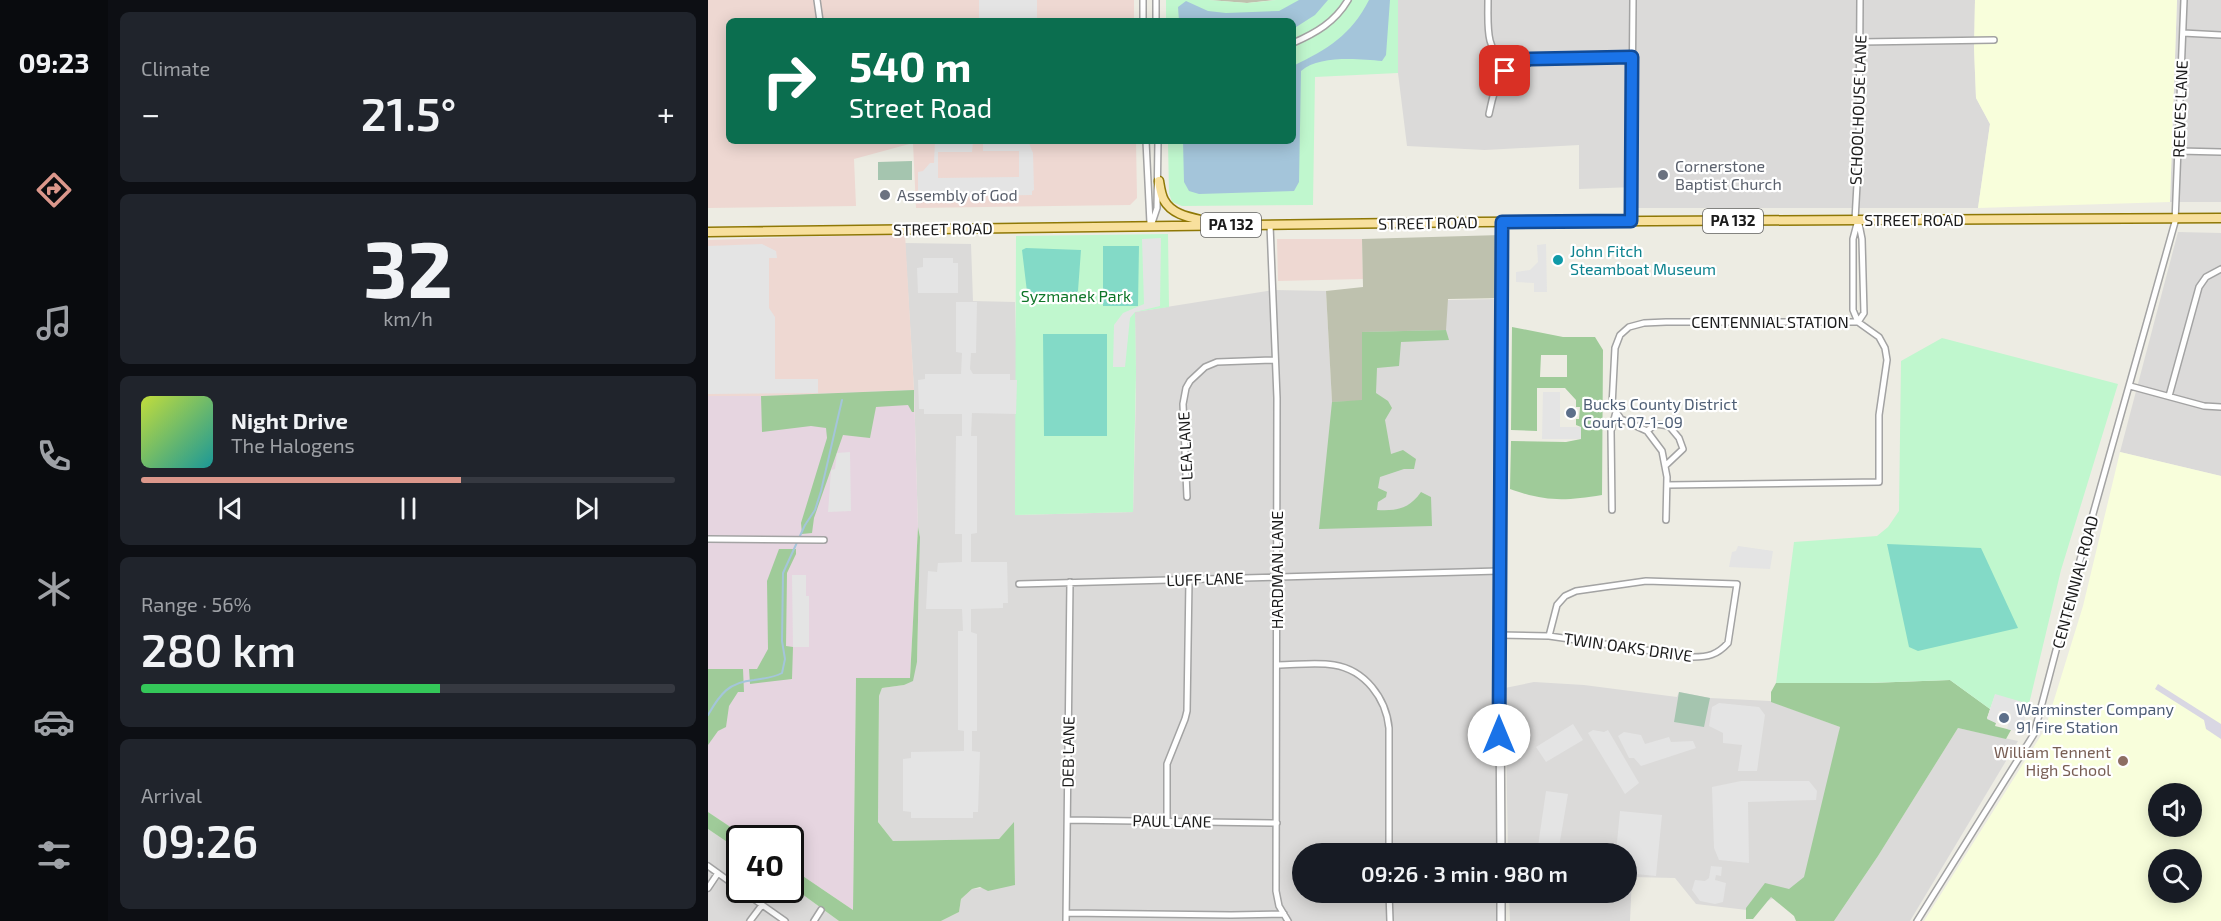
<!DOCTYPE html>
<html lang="en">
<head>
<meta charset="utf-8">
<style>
	body { margin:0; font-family:"Exo 2",sans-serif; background:#20242c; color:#f1f3f6; height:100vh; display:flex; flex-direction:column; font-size:22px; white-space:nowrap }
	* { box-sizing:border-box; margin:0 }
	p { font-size:20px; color:#9ea1a6 }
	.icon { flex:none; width:33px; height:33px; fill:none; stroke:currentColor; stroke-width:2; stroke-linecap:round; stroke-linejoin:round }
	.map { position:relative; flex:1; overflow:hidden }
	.drawer { display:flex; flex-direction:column; gap:12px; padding:12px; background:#0d0f14; width:600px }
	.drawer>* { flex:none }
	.top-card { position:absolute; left:18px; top:18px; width:570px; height:126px; border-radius:9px; box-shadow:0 3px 15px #0003; background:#0b6e4f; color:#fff; overflow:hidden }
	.tools { position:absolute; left:1440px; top:783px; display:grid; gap:12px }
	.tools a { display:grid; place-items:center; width:54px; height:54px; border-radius:50%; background:#171b24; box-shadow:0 3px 15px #0003; font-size:30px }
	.speed { position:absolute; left:18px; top:825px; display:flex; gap:12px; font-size:30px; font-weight:700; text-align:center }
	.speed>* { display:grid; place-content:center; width:78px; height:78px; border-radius:50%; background:#171b24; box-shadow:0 3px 15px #0003; line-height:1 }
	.speed .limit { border:3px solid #111; border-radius:9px; background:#fff; color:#111 }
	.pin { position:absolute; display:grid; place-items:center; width:51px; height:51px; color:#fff; margin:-26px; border-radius:12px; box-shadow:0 3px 9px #0006 }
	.me { position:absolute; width:66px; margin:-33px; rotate:0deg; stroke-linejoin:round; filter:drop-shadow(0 0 4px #0008) }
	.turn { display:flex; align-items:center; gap:21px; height:126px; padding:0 24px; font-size:27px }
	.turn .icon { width:78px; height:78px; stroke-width:2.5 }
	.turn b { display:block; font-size:42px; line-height:51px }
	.big { font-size:45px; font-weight:600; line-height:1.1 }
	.drawer .card { flex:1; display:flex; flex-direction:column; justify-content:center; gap:9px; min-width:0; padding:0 21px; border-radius:9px; background:#20242c }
	.drawer .dial { align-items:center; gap:0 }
	.dial b { font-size:78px; line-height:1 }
	.song { display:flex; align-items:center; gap:18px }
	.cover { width:72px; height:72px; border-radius:9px; background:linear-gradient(135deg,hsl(70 70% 55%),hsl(180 70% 35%)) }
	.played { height:6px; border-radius:3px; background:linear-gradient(90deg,#db978b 60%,#363941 60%) }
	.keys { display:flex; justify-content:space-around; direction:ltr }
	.heat { display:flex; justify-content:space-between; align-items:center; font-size:33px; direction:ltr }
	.charge { height:9px; border-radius:4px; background:linear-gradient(90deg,#34c759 56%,#363941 0) }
	.trip { position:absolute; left:584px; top:843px; width:345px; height:60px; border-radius:30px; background:#171b24; box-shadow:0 3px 15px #0003; font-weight:600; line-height:60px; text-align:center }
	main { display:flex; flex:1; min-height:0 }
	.menu { display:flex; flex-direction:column; width:108px; justify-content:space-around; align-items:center; background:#090b0e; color:#9ea1a6 }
	.menu .icon { width:42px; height:42px }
	.menu .on { color:#db978b }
	.menu b { font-size:27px; color:#f1f3f6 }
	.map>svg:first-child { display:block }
	.residential { fill:#dbdad9 }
	.commercial { fill:#eed8d2 }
	.industrial { fill:#e6d5e0 }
	.education { fill:#f8fedb; fill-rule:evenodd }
	.construction { fill:#bec1ae }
	.forest { fill:#9fcb99; fill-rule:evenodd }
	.cemetery { fill:#a5c5af }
	.park { fill:#c0f7ce }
	.pitch { fill:#83dac7 }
	.parking { fill:#e4e4e4; fill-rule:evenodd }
	.plaza { fill:#d9d7e3 }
	.water { fill:#a4c5da }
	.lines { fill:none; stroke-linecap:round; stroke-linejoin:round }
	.stream { stroke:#a4c5da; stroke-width:2 }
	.minor-casing { stroke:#a3a3a3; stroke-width:8 }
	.tertiary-casing { stroke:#a3a3a3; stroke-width:10 }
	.primary-casing { stroke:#8f7806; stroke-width:11 }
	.minor { stroke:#fff; stroke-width:5 }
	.tertiary { stroke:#fff; stroke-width:7 }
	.primary { stroke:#f8e09d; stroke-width:8 }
	.route-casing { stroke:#114b97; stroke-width:15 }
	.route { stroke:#1a73e8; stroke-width:10 }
	.worship-dot { fill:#6b7280; stroke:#fff; stroke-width:2 }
	.culture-dot { fill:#0f9aa8; stroke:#fff; stroke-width:2 }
	.service-dot { fill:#5c6f8a; stroke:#fff; stroke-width:2 }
	.education-dot { fill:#8d6e63; stroke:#fff; stroke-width:2 }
	.labels { text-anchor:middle; stroke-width:4.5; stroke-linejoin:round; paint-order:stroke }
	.shield { fill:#fff; stroke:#606060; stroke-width:1.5 }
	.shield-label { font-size:15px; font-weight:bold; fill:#1c1c1c }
	.street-label { font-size:16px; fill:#1c1c1c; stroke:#fff }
	.worship-label { font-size:16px; fill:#5b616d; stroke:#fff; text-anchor:start }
	.culture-label { font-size:16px; fill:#0d838f; stroke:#fff; text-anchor:start }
	.park-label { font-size:16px; fill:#0f7629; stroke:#fff }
	.service-label { font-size:16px; fill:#4e5e75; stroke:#fff; text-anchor:start }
	.education-label { font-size:16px; fill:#785e54; stroke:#fff; text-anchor:end }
</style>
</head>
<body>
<main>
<nav class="menu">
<b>09:23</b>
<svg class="icon on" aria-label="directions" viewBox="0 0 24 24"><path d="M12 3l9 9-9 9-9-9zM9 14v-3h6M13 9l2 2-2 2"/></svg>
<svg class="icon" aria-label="music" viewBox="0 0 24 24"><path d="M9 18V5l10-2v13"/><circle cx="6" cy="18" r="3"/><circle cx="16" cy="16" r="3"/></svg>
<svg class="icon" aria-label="phone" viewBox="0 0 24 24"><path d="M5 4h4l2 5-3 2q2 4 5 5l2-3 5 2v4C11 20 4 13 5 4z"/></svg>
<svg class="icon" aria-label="climate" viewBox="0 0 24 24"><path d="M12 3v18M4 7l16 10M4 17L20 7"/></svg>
<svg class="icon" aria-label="car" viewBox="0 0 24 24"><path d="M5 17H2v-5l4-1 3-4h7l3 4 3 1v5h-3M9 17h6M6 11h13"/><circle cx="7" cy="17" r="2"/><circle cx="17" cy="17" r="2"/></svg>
<svg class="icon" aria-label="filters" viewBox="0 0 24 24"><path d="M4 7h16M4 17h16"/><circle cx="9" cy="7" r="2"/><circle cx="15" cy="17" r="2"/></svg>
</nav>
<section class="drawer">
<div class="card"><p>Climate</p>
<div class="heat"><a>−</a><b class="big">21.5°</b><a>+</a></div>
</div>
<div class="card dial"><b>32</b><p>km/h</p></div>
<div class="card">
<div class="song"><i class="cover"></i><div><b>Night Drive</b><p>The Halogens</p></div></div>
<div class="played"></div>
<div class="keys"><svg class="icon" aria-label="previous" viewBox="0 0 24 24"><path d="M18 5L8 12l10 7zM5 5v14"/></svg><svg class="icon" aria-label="pause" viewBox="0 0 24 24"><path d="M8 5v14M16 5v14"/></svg><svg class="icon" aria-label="next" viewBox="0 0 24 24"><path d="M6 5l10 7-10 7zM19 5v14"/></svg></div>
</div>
<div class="card"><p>Range · 56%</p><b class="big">280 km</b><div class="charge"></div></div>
<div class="card"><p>Arrival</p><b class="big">09:26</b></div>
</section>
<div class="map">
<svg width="1513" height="921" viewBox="0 0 1513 921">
	<rect width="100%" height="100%" fill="#edece3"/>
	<path class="residential" d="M690 0H1267L1266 48 1268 98 1282 124 1270 208H928L927 187 871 189V145L777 150 699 146 690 73Z
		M1469 0H1513V202H1462Z
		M1470 232 1513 233V476L1412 452Z
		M197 243 263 244 265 301 307 302 309 380 307 515 425 512 428 395 427 312 566 290 618 291 624 401 654 333 739 300 792 299 790 853 594 854V892L790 893V921H233L251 912 253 899 264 889 307 885 306 823 291 839 185 841 170 822 171 696 174 688 196 685 209 662 212 537 210 527 206 390Z
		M826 682 876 685 969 697 971 692 1002 698 1062 701 1132 727 1110 878 1039 910 988 904 967 878 924 877 922 921H802L801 893 918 892V854L800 853 797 688Z
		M1250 728 1310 741 1202 921H1126L1170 856Z
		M0 829 31 850 32 890H82L83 886 131 921H0Z"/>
	<path class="commercial" d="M0 0H426V21H21V141H428L429 198 422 205 208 208 205 143 146 159 148 206 0 208Z
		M197 234 206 390 53 396H0V240Z
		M569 239H654L655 279 570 281Z"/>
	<path class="industrial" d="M206 390 210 527 202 678 148 679 145 910 83 868 82 838H39L0 812V396H53Z"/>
	<path class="education" d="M1267 0H1469L1462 202 1270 208 1282 124 1268 98 1266 48Z
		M1412 452 1513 476V921H1216L1337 729 1375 606ZM1450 794H1484V826H1450ZM1450 860H1484V892H1450Z"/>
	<path class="construction" d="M501 0H567L539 3Z
		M793 235V298L740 299 738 330 654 332V401L624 402 618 291 655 287 654 239Z"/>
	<path class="forest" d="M804 327 855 337H887L895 350 894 495C857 501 838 502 802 489L803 441 858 442 873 439V427L868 425V419H871L872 407H868V400L857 388H829V431L803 430ZM833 355H859V377H832Z
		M738 330 741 340 693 342 691 366 669 368 668 393 680 401 684 408 677 420 683 454 695 450 708 459 706 469H696L672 477 670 488 679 492 678 497 670 502 669 510C689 511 701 509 713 492L723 497 724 526 611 529 624 402 654 400V332Z
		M206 390V412H204L200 405 168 407 162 438 135 435 106 518 104 533 94 534 93 523 119 438 118 428 103 426 54 432 53 396Z
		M210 527 212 537 209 662 205 681 196 685 174 688 171 696 170 822 185 841 291 839 306 822 307 885 280 891 272 887 264 889 253 899 251 912 233 921H131L83 886V868L145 910 148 678H202Z
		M71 549H88V554L79 573 78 646 85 647 84 679 42 684 41 669H49L60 649 59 581Z
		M0 669H35L36 692H30L21 706 18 727 10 731 0 745Z
		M1242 680 1282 709 1279 718 1288 723 1287 726 1303 730 1298 739 1250 728 1170 856 1126 921H1088L1086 916 1063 897 1045 919H1038V908L1057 883 1081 889 1096 877 1132 727 1063 702V692L1068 683H1161Z
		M0 812 39 838H32L31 850 0 829Z"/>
	<path class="cemetery" d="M204 161V180H170V162Z
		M971 692 1002 698 996 727 966 722Z"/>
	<path class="park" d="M458 0H501L539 3 568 0H690V73L607 77 605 205 474 206 464 202 461 193 460 141H585V21H458Z
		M460 234 461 307 427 312 428 372 425 512 307 515 308 236Z
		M1234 338 1410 384 1353 570 1321 704 1287 695 1282 709 1242 680 1161 683H1068L1086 542 1169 536 1180 527 1191 511 1193 361Z"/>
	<path class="pitch" d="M395 246H431L430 306H395Z
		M318 248 373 250 370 291 358 301 320 300 314 250Z
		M335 334H399V436H336Z
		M1179 544 1273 548 1310 628 1210 651 1201 647Z"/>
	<path class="parking" d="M271 0H329V21H271Z
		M227 141H320L325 153 326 190 324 191V195L215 197V193L210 192V172L215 171 222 163H226ZM265 141H275V151H311V177L230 178V152H264Z
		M453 238 452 306 427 312 422 318 417 367H405L406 325 415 313 436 304 434 239Z
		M54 244 68 251 69 258H61V308L67 317V379H110V393L0 394V246Z
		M838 244 839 292H826V283L808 282V272L822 270 830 262 829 245Z
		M215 258H245V263H250V293H210L209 268 215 267Z
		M248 302H269L268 353H263L262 369 265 374H302V380H309L308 414 264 413 263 436H269V533L263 534V562H299L300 603H295V608L263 609V632L269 634V731H264V751L272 752 270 812H265V818H203V812L195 811V759L203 758V752L256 751V731L250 730V631H255L254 609H218L220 571 229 572 230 563 254 562V534H247L248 436H254V414H216V409H211L210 380 217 379V374H253L254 353 248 352Z
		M835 392H852V427H873V439H834Z
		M142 452 143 511 120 512 123 470 127 469 129 453Z
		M1030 546 1065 551 1062 569 1021 567 1024 552 1028 551Z
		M84 575H98V596H101V647H85Z
		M1287 694 1321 704 1313 732 1299 729 1303 714 1291 711 1288 723 1279 719Z
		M1011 703 1051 707 1057 715 1049 771H1030L1034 745 1015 743V733L1001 726 1004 707Z
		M865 724 875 740 838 762 828 747Z
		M885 730 896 732 900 730 931 783 917 794 880 733Z
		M916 732 933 735 937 744 961 737 963 742 985 741 988 748 933 766 926 758H921L910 736Z
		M1033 781H1101L1109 791 1108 800 1040 802 1041 863 1011 860 1006 848 1004 787Z
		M838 791 860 794 850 853H829Z
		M912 811 954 815 948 876 918 873V854L908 853Z
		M1003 866 1014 867 1013 876 1008 875 1007 880 1018 883 1015 902 1007 904 992 901 984 890 987 880 997 881 1001 878Z"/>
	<path class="plaza" d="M1450 684 1513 724V739L1498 729 1496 720 1447 689Z"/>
	<path class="water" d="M591 0H620L607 15 585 29V21H471L470 7 478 1 500 11 518 13 571 11Z
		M661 0H682L678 55 674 61C651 59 611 55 593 71L591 182 586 191 491 194 481 191 476 182 475 141H585V66C620 49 643 35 661 0Z"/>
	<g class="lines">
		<path class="stream" d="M0 715C12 694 21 682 46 680 56 678 65 678 74 673L77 659 74 641 75 573 97 525 107 510 113 491 134 400"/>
		<defs>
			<path id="minor" d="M109 0 112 21
				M448 0V21
				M780 0C780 30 777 46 799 69
				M435 21V0
				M1475 33 1513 35
				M1153 42 1286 40
				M585 43C608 33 627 22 640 0
				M781 114C787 86 790 67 822 59L924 57
				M438 141 442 223
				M1471 151 1513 152
				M1147 220 1151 149 1152 0
				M923 221 925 0
				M562 225 569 398 568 891 571 906 580 921
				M443 226 449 208 450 141
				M1150 322 1145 310V239L1150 220
				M1150 322 1156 313 1154 239 1151 224
				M1422 386 1496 406 1513 407
				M1461 396 1491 287 1498 277 1513 269
				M939 431 948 424 961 426 971 438 975 449 957 466
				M479 497 475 404 478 388 482 381 497 367 509 362 567 360
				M904 510 903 431 908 412
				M958 520 959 477 954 451 939 431 913 419 904 406 907 348 912 335 921 327 936 323 958 322H1150L1171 337 1177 348 1179 360 1171 415V482L959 485
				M0 539 116 540
				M311 584 791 571
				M791 635 841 636 985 657C1000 657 1009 655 1020 643L1029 584 938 581 868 591 857 596 849 605 841 636
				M569 665C588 665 608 662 626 665 657 670 678 698 681 728V854
				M360 820 569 823
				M459 821V764L477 719 479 711 481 580
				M0 866 32 889
				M0 888 10 873
				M33 890 77 921
				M681 892 682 921
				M359 913 523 915 576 914
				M42 921 54 905
				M106 921 113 910
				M358 921 362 582
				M1209 921 1326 734 1367 578 1467 222 1476 0"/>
			<path id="tertiary" d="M793 854 791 571 794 222
				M793 892V921"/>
			<path id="primary" d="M451 181C452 187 453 195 456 200 465 217 488 218 505 223
				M0 232 768 222 1513 218"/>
		</defs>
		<use href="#minor" class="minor-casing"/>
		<use href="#tertiary" class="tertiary-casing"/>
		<use href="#primary" class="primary-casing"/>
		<use href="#minor" class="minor"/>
		<use href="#tertiary" class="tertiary"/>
		<use href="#primary" class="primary"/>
	</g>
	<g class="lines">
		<defs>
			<path id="route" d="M791 735 794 222 923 221 924 57 822 59 806 64 797 71"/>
		</defs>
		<use href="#route" class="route-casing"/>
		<use href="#route" class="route"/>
	</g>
	<g class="worship-dot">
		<circle cx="955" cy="175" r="6"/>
		<circle cx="177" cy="195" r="6"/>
	</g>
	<circle class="culture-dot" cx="850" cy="260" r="6"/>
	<g class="service-dot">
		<circle cx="863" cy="413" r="6"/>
		<circle cx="1296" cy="718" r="6"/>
	</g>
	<circle class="education-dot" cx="1415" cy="761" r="6"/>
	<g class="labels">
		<g class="shield">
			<rect x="995" y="209" width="60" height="24" rx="4.5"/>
			<rect x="493" y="213" width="60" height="24" rx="4.5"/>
		</g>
		<g class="shield-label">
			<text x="1025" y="226">PA 132</text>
			<text x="523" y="230">PA 132</text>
		</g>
		<g class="street-label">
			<text transform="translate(1472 109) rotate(-88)" y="6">REEVES LANE</text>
			<text transform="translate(1150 110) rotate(-88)" y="6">SCHOOLHOUSE LANE</text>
			<text x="1206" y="226">STREET ROAD</text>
			<text transform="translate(720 223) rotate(-1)" y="6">STREET ROAD</text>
			<text transform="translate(235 229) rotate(-1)" y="6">STREET ROAD</text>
			<text x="1062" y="328">CENTENNIAL STATION</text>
			<text transform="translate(477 446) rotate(-93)" y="6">LEA LANE</text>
			<text transform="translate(569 570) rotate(-90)" y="6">HARDMAN LANE</text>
			<text transform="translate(497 579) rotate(-2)" y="6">LUFF LANE</text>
			<text transform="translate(1367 582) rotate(-75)" y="6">CENTENNIAL ROAD</text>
			<text transform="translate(920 647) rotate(8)" y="6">TWIN OAKS DRIVE</text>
			<text transform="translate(360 752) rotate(-89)" y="6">DEB LANE</text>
			<text transform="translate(464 821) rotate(1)" y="6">PAUL LANE</text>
		</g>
		<g class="worship-label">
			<text x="967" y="172">Cornerstone<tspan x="967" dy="18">Baptist Church</tspan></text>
			<text x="189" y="201">Assembly of God</text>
		</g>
		<g class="culture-label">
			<text x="862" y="257">John Fitch<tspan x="862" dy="18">Steamboat Museum</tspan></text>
		</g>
		<g class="park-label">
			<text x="368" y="302">Syzmanek Park</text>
		</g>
		<g class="service-label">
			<text x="875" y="410">Bucks County District<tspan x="875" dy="18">Court 07-1-09</tspan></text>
			<text x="1308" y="715">Warminster Company<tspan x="1308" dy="18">91 Fire Station</tspan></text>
		</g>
		<g class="education-label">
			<text x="1403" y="758">William Tennent<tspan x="1403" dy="18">High School</tspan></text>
		</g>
	</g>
</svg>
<div class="tools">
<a><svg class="icon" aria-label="sound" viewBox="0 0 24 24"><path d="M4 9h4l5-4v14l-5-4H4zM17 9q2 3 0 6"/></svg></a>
<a><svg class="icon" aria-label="search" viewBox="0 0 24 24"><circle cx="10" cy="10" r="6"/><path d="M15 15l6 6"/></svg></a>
</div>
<div class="speed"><div class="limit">40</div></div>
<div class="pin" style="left:797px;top:71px;background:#d93025"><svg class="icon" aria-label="arrive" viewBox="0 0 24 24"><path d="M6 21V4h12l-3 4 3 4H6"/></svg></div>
<svg class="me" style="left:791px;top:735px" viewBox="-20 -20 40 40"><circle r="19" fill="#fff"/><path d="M0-13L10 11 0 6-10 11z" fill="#1a73e8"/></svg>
<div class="trip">09:26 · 3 min · 980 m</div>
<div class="top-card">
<div class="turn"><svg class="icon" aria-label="right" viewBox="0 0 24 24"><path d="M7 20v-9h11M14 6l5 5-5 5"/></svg><div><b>540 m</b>Street Road</div></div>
</div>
</div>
</main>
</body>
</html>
